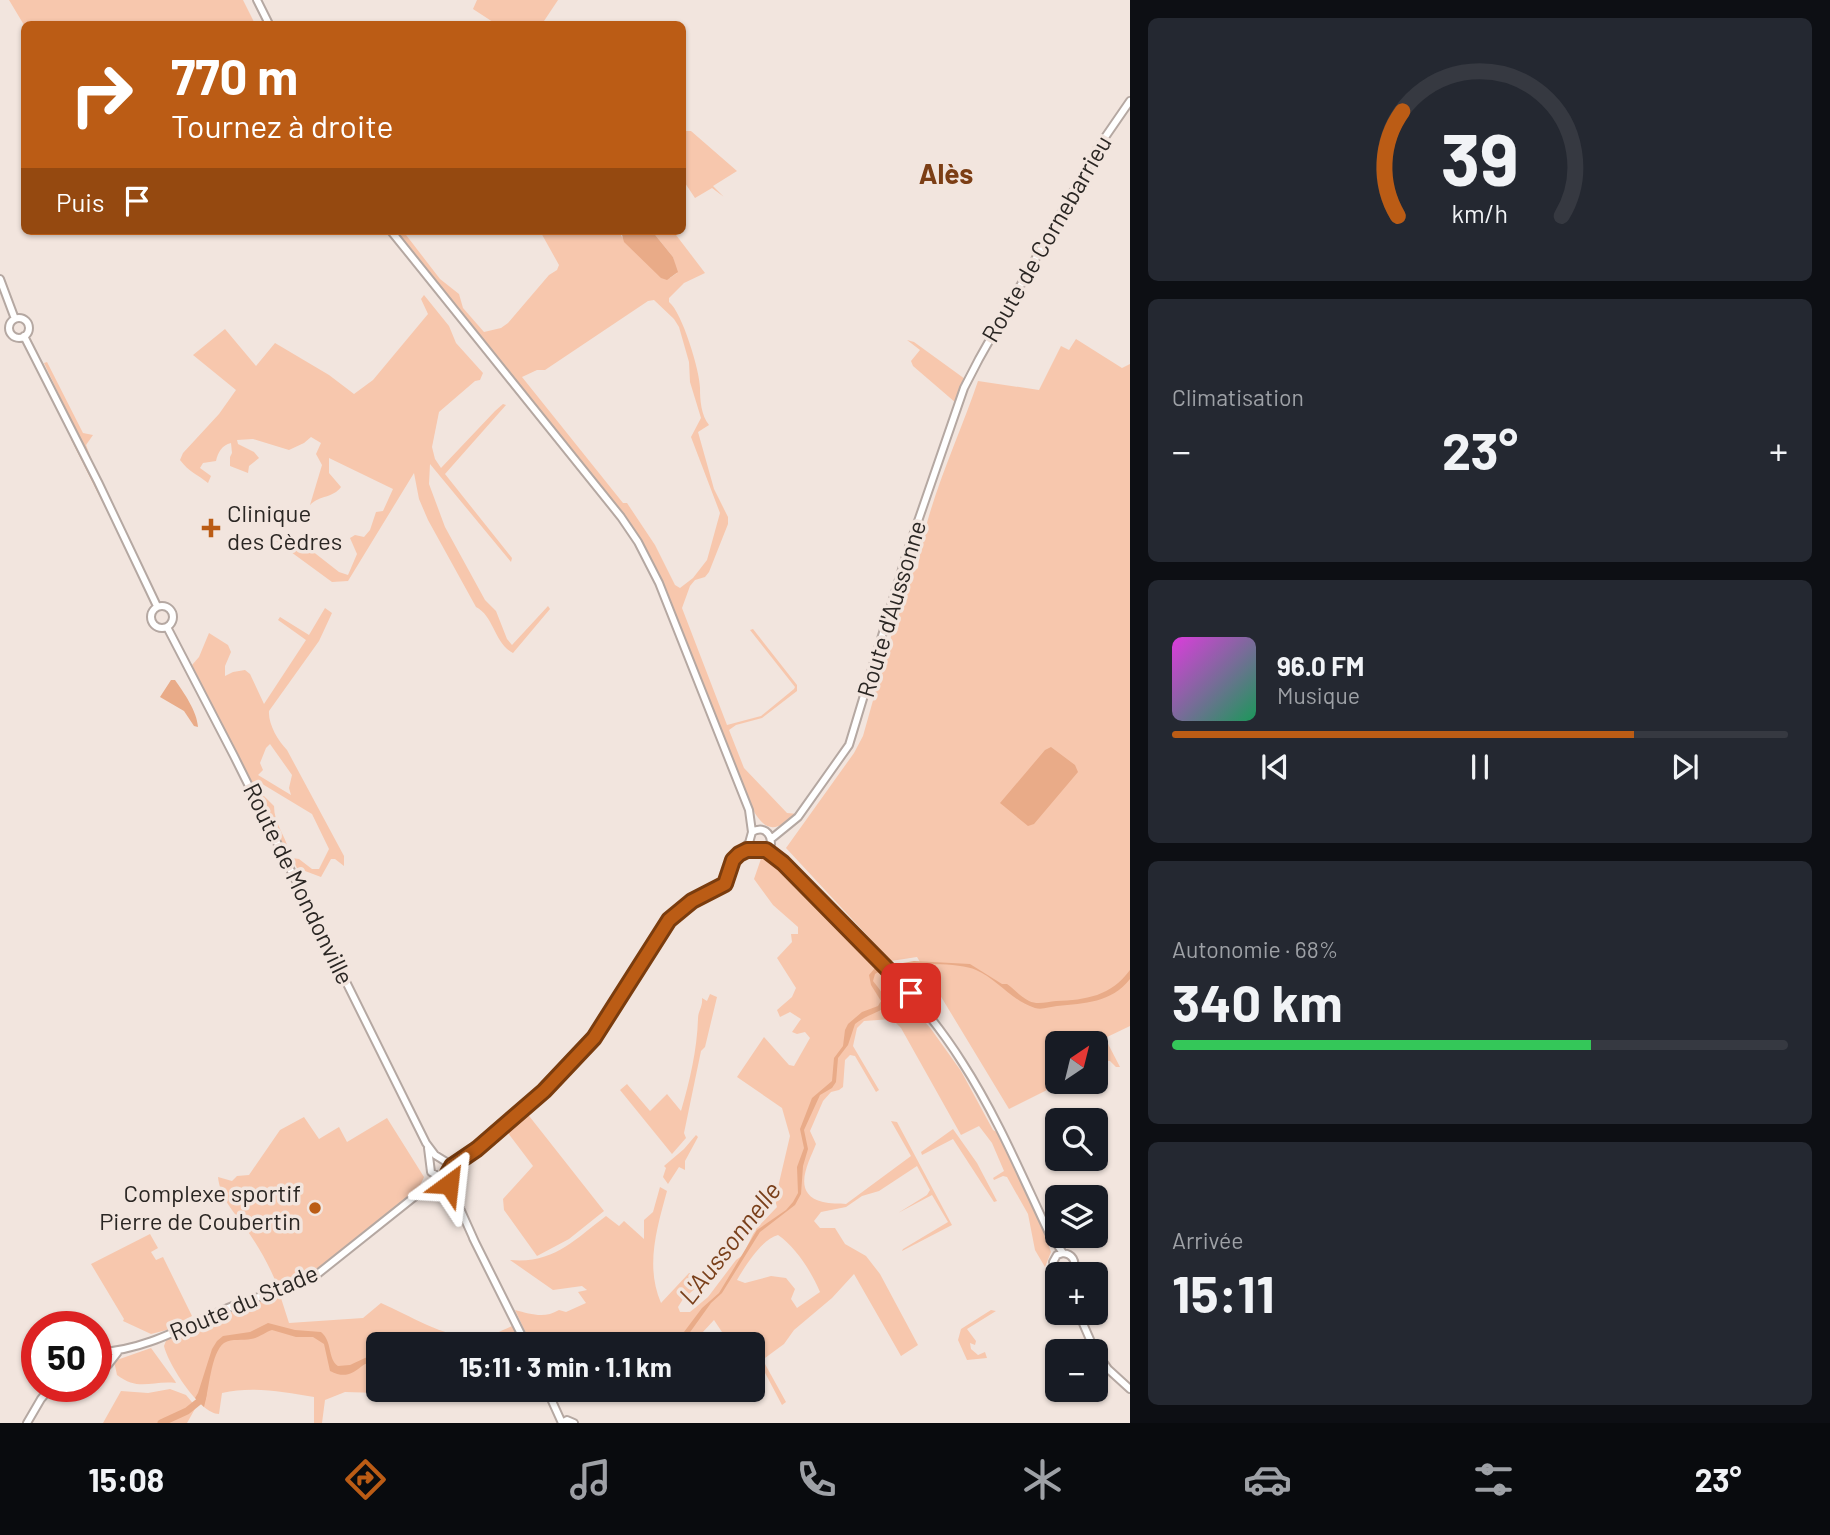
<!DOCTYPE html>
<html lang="fr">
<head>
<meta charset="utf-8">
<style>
	body { margin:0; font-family:Barlow,sans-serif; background:#242831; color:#f1f3f6; height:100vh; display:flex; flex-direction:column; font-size:26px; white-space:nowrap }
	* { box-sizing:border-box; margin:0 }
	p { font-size:23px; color:#9ea1a6 }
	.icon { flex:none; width:38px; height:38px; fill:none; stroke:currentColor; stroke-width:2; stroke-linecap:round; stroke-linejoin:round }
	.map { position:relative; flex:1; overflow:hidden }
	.details { display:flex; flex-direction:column; gap:18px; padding:18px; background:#0d0f14; width:700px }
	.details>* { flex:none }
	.banner { position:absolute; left:21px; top:21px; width:665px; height:214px; border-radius:10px; box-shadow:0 2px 5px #0004; background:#bb5c15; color:#fff; overflow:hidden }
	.needle { width:46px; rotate:35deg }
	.buttons { position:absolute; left:1045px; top:1031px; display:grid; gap:14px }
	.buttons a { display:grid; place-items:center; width:63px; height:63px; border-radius:10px; background:#171b24; box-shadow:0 2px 5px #0004; font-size:35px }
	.speed { position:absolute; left:21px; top:1311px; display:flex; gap:14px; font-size:35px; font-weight:700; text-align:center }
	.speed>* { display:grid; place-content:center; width:91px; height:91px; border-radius:50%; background:#171b24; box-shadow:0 2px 5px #0004; line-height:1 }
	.speed .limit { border:10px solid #d22; background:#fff; color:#111 }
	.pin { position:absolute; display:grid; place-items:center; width:60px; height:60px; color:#fff; margin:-30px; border-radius:14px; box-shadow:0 4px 10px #0006 }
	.me { position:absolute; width:77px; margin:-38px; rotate:30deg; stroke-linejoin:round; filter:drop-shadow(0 0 5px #0008) }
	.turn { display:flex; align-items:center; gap:24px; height:147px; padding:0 35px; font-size:32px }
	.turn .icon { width:91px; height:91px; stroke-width:2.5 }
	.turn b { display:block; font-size:49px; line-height:60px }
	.then { display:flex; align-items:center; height:66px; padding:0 35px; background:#0003; gap:14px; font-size:26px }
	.big { font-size:52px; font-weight:700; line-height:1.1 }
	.details .widget { flex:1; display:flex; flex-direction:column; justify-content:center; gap:10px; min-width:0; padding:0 24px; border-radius:10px; background:#242831 }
	.details .dial { align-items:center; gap:0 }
	.dial svg { height:182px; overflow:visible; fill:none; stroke:#363941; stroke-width:7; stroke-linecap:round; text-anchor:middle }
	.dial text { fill:#f1f3f6; stroke:none }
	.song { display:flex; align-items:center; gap:21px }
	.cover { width:84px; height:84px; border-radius:10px; background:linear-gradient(135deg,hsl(300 70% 55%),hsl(150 70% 35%)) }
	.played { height:7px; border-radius:4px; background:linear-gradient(90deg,#bb5c15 75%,#363941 75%) }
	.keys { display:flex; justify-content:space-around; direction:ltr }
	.heat { display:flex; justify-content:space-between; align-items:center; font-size:38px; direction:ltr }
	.charge { height:10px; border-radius:5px; background:linear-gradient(90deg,#34c759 68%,#363941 0) }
	.trip { position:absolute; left:366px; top:1332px; width:399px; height:70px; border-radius:10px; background:#171b24; box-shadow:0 2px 5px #0004; font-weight:700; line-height:70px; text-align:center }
	.menu { display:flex; height:112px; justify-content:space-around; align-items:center; background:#090b0e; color:#9ea1a6 }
	.menu .icon { width:49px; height:49px }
	.menu .on { color:#bb5c15 }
	.menu b { font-size:32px; color:#f1f3f6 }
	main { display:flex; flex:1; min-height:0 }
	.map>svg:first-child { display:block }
	.green { fill:#f7c7ad; fill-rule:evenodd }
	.water { fill:#e9ab88 }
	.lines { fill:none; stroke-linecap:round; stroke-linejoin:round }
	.stream { stroke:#e9ab88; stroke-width:2 }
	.river { stroke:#e9ab88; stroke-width:7 }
	.secondary-casing { stroke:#b5a8a2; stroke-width:10 }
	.secondary { stroke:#fff; stroke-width:6 }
	.route-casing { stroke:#7a3c0e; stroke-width:18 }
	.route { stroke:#bb5c15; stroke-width:12 }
	.poi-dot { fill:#bb5c15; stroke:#f2e5de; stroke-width:2.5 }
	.labels { text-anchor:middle; stroke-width:7; stroke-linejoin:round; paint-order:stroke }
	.street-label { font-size:24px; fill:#2a2623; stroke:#f2e5de }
	.poi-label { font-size:24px; fill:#2a2623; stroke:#f2e5de; text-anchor:start }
	.water-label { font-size:26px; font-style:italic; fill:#793f1a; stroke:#f2e5de }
	.quarter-label { font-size:28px; font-weight:bold; fill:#7c3e15; stroke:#f2e5de }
</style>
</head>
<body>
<main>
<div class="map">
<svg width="1130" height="1423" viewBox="0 0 1130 1423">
	<rect width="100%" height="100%" fill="#f2e5de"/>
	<path class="green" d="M9 0H243L255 24 24 25Z
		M477 0H558L542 24H496L473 9Z
		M686 131H691L737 171 713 186 724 197 712 188 695 198 683 180 682 133Z
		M395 231H403L440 279 459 294 463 308 484 332 501 328 508 323 549 275 557 270 559 265 540 231H621V236L670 278 677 273 673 257 652 231H673L705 273 684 283 669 298V302C682 312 700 371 700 388 700 400 701 415 709 425L698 432 714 489 728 517V524L709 572 705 577 695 580 690 586 682 608 727 725 761 716 794 689 795 687 750 630 753 629 797 685V691L762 718 736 725 729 730 744 768 787 813 798 814C776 831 766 834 752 808L666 592 650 556 637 534ZM654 300 674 319 679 327 689 362 690 382 701 418 691 437 720 513 707 560 693 578 680 588 675 585 655 545 627 503H623L522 377 537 370H545L648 301Z
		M424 295 449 326 456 343 483 373 480 380 475 381 439 412 432 447 435 459 441 468 495 411 503 404 506 405 445 474 512 558 511 562 430 464 429 484 445 527 485 600 496 611 507 639 512 645 548 606 550 609 513 653C494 643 494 616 476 607L428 520 419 499 414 473 348 581 332 582 276 541 287 544 293 536 339 572 348 575 357 554 350 538 355 535 364 537 370 530 376 512 383 511 393 489 329 458V473L341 487C333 498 320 495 310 505L322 465 316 454 321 443 311 437 304 443 289 450 253 439 237 440 238 444 254 452 259 458 249 466 248 473 230 466V457L232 453 231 443C222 445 218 452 216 461L203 463 200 468 211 476 208 483C197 474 189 472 180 460L183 453 219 414 236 390 193 355 225 329 256 366 275 343 329 375 354 394 373 380 428 314 421 299Z
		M1076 339 1122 368 1130 364V1026L1105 1038 1120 1067H1116L1110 1061H1104L1096 1065V1043H1057V1082H1063L1009 1109 917 957 891 961 786 848 854 753 863 736 908 576 918 568C924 509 959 438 978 381L1039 390 1061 346 1069 350Z
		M907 340 914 342 965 379 956 403 913 366 911 361 920 350Z
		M47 362 83 433 93 435 86 445 97 474 44 363Z
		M325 608 332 613 319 641 269 711C268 724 278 741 287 750L344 856V866L335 859H331L321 877 297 868 292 858 299 859 312 869H319L329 849 312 814 259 782 261 793 274 806C274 823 285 835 289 851L285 852 258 797 256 788 248 778 192 665 199 657 209 633 228 645 231 652 225 666V676L233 672 245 670 250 674 264 704 306 640 278 620 280 617 309 635ZM270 744 292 775 289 788 291 795 258 775 263 770 260 763 266 748Z
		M763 853 779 862 864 951 870 963 900 992 931 1029 961 1071 993 1130 997 1132 1042 1226 1051 1252 1045 1267 1035 1250 1028 1214 1007 1177 1003 1176 994 1180 993 1178 1004 1171 992 1143 979 1126 961 1135 901 1028 892 1019 864 1021 857 1028 853 1046 879 1090 876 1092 855 1056 850 1055 845 1060 843 1087 839 1090 831 1092 823 1101 810 1131 816 1144C809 1162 790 1194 823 1202 830 1204 839 1203 846 1204L911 1156 891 1121 897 1122 952 1225 902 1251 903 1249 948 1222 932 1195 898 1213 927 1195 930 1190 917 1166 879 1191 862 1196 846 1207 821 1212 814 1221 820 1228H835L845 1244 866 1256 880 1274 918 1345 901 1356 854 1274 832 1298 794 1330 784 1344 765 1358V1364L786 1402 782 1405 762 1367 753 1372 752 1344H730L714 1320 702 1333 706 1344H531L515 1310C531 1314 544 1319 559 1310L566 1312 586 1303 578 1292 587 1290 582 1286 553 1290 510 1260C554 1264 574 1240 606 1216L619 1226 624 1221 644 1239V1220L653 1212 660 1187 667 1191C657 1228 645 1266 661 1303L689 1273 702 1274 704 1281 683 1299 678 1307 680 1312H690L708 1297 736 1260 743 1255 755 1230 777 1207 775 1200 790 1136 782 1108 737 1077 764 1037 789 1065 794 1066 810 1038 805 1032 797 1034 792 1032 801 1019 790 1012 780 1017 777 1010 792 997 796 988 777 958 792 942 791 934H798V927L773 905 754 879ZM778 1235C796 1247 812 1273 820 1292L797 1308 791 1299 795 1289 786 1278 771 1276 745 1283 737 1280C745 1266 762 1239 778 1235Z
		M710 994 717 997 705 1047 701 1051 684 1133 686 1138 672 1154 620 1090 627 1084 650 1111 667 1094 681 1111C690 1080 697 1050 698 1019 698 1011 703 1007 702 998L707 1001Z
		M526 1112 604 1211 569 1239 537 1256 504 1210 503 1199 533 1166 505 1129Z
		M304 1117 319 1139 339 1127 347 1142 387 1118 424 1177 418 1190 313 1276 279 1290C271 1268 258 1245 244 1226 233 1211 220 1197 218 1177L232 1181 237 1176 249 1175 280 1130Z
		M953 1129 977 1163 997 1201 994 1202 953 1139 922 1155 921 1152Z
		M696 1135 698 1137 685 1161V1170L679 1167 668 1184 663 1177 666 1168 664 1166 684 1149Z
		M150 1234 158 1248 151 1252 156 1260 163 1257 192 1316 180 1322 182 1326 151 1334 123 1321 124 1319 91 1264Z
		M280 1295 289 1323 363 1318 381 1303C411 1316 447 1340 481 1337 491 1336 503 1330 512 1326L516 1328 524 1344H378L379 1393 345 1392 325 1400 322 1423H314V1397C283 1392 253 1386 222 1393L219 1414C200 1414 168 1364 164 1346L167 1338 247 1303Z
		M991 1310 996 1311 967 1329 976 1341 975 1345 970 1343 971 1349 978 1355 985 1352 987 1358 967 1360 958 1340 961 1329Z
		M151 1348 175 1381 176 1383C152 1380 139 1392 117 1375L114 1361Z
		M170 1389 186 1395 196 1407 187 1423H103L121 1391 148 1393Z"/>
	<path class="water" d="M621 231H652L673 257 678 272 667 280 661 278 624 242Z
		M171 680H175C184 693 197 711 198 727L194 726 184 711 160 697Z
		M1051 747 1075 765 1078 772 1034 824 1028 826 1000 803 1045 750Z
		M914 961 970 964 1002 984H1007C1014 989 1021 997 1029 1001 1037 1005 1047 1002 1056 1001 1086 1000 1111 996 1130 970V979C1111 1003 1085 1003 1057 1006 1049 1007 1042 1010 1035 1008 1012 1001 997 979 976 970 956 961 894 963 875 974L873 981C901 1015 878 1006 855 1024L848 1045 838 1058 836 1082 832 1088 820 1095 804 1130 808 1149 803 1166 801 1194 795 1205 760 1232 722 1293 711 1303 683 1342 675 1344 702 1308 719 1293 757 1230 786 1210 793 1202 798 1193 797 1167 804 1148 800 1129 812 1098 832 1081 834 1058 843 1046 845 1030 848 1024 862 1012 878 1006 881 1001 871 985 869 975 875 968Z
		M268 1323 295 1330 321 1332C333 1342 327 1358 338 1366L350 1365 378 1352V1358C373 1362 367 1362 362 1366 351 1375 344 1378 330 1371L324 1344 313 1337H296L272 1330C265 1332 259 1338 251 1339 243 1341 232 1338 224 1343 211 1352 209 1391 204 1407L195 1398 198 1393 212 1349 217 1341 223 1336 250 1332Z"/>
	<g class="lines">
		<path class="stream" d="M72 439 123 541"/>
		<path class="river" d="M161 1423 187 1411 202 1399 203 1395"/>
		<defs>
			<path id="secondary" d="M257 0 269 24
				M391 231 621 517 638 542 659 583 749 810 752 832 749 843
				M0 279 15 319
				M9 328a10 10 0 1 1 20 0a10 10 0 1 1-20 0Z
				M24 336 98 482 157 606
				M151 617a11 11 0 1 1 22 0a11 11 0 1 1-22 0Z
				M167 627 234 756 426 1143 435 1155 448 1163 449 1184 475 1242
				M771 839 798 817 849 745 907 553 964 388 979 359 1099 146 1130 101
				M749 843C754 853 765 854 771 844 771 832 763 826 752 832
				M766 850 783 863C845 926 915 987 962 1062 997 1116 1022 1176 1049 1233L1063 1253
				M428 1148 431 1172 444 1180 448 1188
				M449 1169 462 1157 477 1149 544 1091 594 1038 669 921 693 901 725 883 735 855 749 843
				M473 1238 526 1344
				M1061 1274 1056 1271 1053 1262 1057 1255 1063 1253C1072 1254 1077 1261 1073 1270L1067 1274
				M1078 1312 1095 1351
				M1096 1352 1108 1369 1130 1389
				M96 1358 101 1352C153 1349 196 1319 243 1302 265 1294 289 1291 310 1280L438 1178
				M96 1363 108 1365 118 1352
				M547 1390 562 1423
				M27 1423 41 1399 52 1386
				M562 1423 567 1420 574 1423"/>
		</defs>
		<use href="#secondary" class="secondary-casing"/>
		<use href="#secondary" class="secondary"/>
	</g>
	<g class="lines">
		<defs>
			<path id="route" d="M449 1184 448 1173 452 1166 477 1149 544 1091 594 1038 669 920 692 901 725 884 733 860 739 854 747 850H766L783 863 911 993"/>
		</defs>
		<use href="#route" class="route-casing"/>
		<use href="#route" class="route"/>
	</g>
	<g class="poi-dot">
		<path d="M207.5 517.5h7v7h7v7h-7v7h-7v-7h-7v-7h7z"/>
		<circle cx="315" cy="1208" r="7"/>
	</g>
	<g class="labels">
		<g class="street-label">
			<text transform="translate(1047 239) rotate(-60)" y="8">Route de Cornebarrieu</text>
			<text transform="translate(892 609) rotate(-73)" y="8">Route d'Aussonne</text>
			<text transform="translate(298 884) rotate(64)" y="8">Route de Mondonville</text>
			<text transform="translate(244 1303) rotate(-23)" y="8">Route du Stade</text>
		</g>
		<g class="poi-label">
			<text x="227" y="522">Clinique<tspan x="227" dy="28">des Cèdres</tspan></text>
			<text x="301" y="1202" text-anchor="end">Complexe sportif<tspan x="301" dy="28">Pierre de Coubertin</tspan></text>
		</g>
		<g class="water-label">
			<text transform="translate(730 1243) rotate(-52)" y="9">L'Aussonnelle</text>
		</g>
		<g class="quarter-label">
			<text x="946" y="184">Alès</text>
		</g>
	</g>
</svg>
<div class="buttons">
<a><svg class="needle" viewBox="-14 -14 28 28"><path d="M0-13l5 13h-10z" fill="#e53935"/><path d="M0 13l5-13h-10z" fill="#9ea1a6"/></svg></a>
<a><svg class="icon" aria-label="search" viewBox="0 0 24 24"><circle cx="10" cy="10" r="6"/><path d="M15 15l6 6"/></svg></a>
<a><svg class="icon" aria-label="layers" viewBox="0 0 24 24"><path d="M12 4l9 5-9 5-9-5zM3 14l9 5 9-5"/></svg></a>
<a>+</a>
<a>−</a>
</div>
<div class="speed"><div class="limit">50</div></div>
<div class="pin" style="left:911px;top:993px;background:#d93025"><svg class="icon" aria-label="arrive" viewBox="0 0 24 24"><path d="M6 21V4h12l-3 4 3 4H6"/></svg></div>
<svg class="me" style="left:449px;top:1184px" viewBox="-20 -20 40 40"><path d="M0-17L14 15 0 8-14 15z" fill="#bb5c15" stroke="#fff" stroke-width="4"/></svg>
<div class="trip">15:11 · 3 min · 1.1 km</div>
<div class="banner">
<div class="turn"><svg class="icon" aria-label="right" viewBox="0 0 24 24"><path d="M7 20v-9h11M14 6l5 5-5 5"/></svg><div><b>770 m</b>Tournez à droite</div></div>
<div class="then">Puis<svg class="icon" aria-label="arrive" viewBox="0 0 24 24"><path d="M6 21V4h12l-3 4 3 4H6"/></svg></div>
</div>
</div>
<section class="details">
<div class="widget dial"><svg viewBox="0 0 100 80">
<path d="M14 69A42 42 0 1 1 86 69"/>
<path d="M14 69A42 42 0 0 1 16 23" stroke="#bb5c15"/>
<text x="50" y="56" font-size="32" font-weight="700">39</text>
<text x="50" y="72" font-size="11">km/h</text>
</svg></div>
<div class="widget"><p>Climatisation</p>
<div class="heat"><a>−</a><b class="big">23°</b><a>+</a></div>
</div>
<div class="widget">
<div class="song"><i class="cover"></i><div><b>96.0 FM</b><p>Musique</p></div></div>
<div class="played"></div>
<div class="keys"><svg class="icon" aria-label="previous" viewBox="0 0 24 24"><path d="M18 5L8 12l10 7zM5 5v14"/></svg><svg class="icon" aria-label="pause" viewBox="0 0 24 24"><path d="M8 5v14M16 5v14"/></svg><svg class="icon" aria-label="next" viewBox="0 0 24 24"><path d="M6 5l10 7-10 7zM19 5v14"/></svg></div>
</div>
<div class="widget"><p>Autonomie · 68%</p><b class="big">340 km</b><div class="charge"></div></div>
<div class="widget"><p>Arrivée</p><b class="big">15:11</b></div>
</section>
</main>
<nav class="menu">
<b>15:08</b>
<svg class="icon on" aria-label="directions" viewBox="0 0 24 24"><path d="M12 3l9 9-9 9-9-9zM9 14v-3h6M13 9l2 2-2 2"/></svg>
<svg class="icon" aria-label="music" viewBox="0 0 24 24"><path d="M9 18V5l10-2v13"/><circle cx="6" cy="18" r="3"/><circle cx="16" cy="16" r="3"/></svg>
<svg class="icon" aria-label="phone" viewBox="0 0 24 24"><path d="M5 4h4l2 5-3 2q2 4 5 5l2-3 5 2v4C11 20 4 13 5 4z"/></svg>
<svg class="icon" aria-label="climate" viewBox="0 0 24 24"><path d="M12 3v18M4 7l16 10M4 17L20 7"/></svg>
<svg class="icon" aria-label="car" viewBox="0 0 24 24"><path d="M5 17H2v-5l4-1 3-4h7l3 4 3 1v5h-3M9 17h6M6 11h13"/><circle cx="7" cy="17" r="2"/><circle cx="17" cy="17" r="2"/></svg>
<svg class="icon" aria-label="filters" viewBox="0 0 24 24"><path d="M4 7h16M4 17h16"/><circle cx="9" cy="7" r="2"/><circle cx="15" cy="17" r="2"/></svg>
<b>23°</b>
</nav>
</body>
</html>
